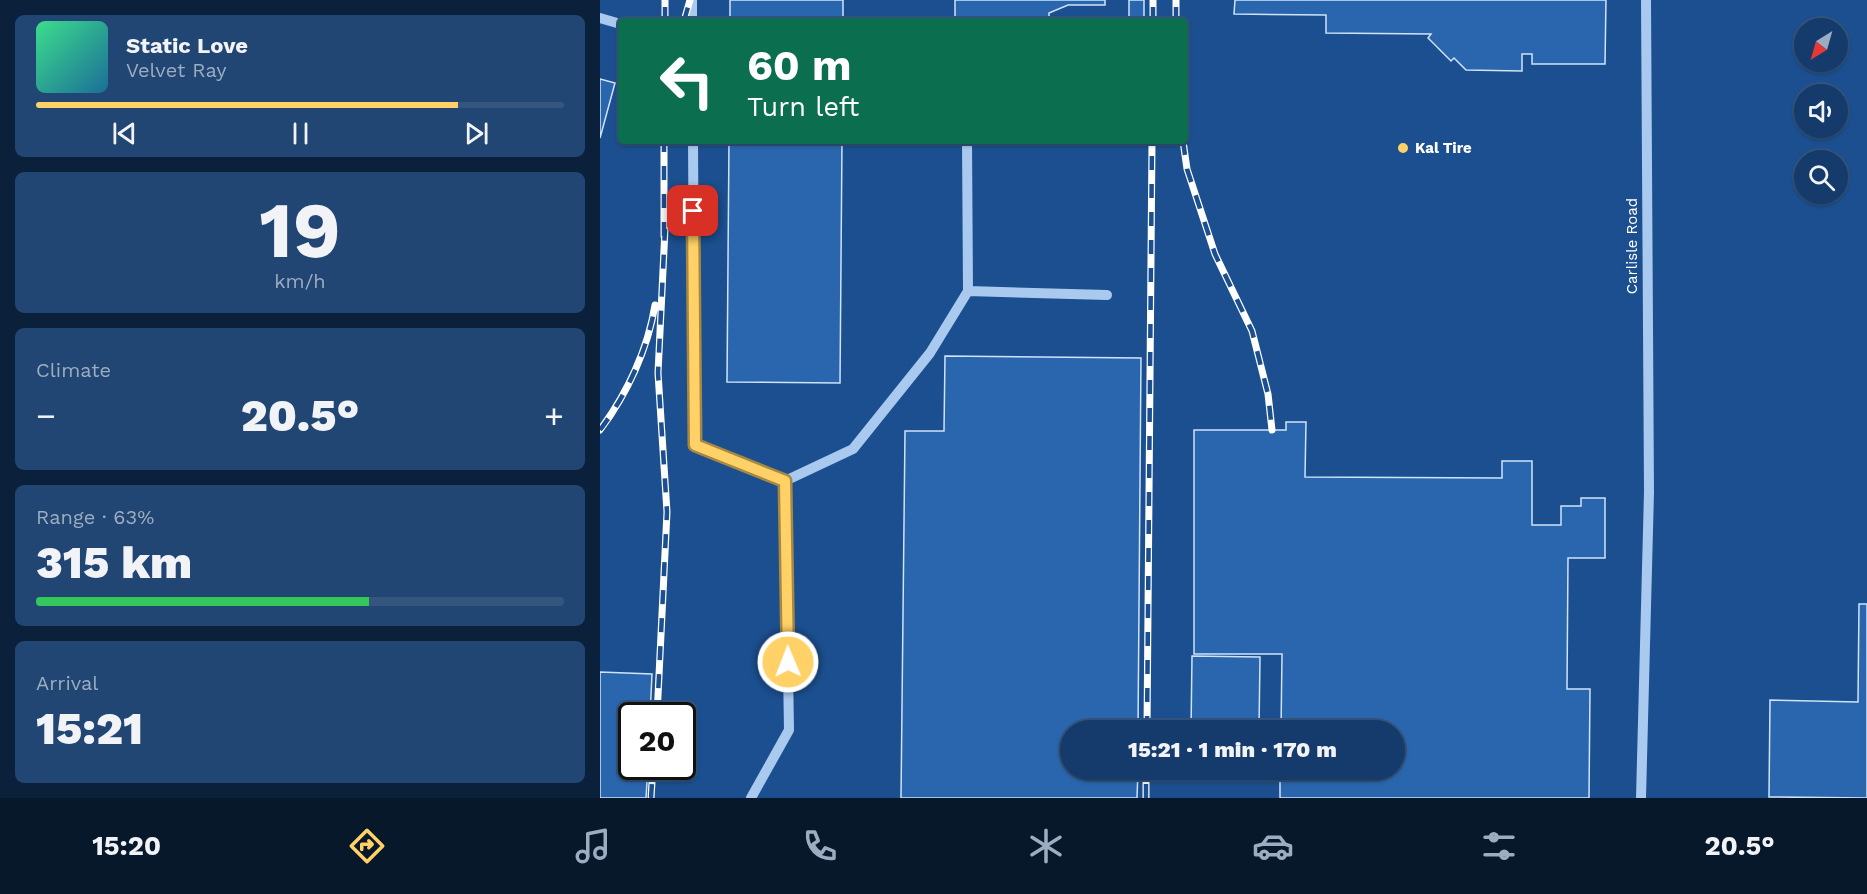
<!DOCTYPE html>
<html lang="en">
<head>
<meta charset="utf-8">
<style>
	body { margin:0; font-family:"Work Sans",sans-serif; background:#214673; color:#f1f3f6; height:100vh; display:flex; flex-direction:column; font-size:22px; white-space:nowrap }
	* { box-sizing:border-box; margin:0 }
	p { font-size:20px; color:#9dadc1 }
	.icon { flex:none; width:33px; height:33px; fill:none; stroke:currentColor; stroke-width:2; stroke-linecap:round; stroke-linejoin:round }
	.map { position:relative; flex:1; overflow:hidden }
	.panel { display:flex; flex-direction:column; gap:15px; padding:15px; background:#0b203b; width:600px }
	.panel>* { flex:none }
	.banner { position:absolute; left:18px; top:18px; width:570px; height:126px; border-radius:6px; box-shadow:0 2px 4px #0004,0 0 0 2px #33557e; background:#0b6e4f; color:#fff; overflow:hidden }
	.needle { width:39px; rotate:217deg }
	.tools { position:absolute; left:1194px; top:18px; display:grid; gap:12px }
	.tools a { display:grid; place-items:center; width:54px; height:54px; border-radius:50%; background:#143b6b; box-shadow:0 2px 4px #0004,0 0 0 2px #33557e; font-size:30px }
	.speed { position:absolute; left:18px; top:702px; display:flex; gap:12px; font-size:30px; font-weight:700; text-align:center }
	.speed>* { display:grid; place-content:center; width:78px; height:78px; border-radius:50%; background:#143b6b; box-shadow:0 2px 4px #0004,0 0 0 2px #33557e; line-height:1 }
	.speed .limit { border:3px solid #111; border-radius:9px; background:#fff; color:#111 }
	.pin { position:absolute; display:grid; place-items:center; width:51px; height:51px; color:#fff; margin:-26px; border-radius:12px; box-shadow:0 3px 9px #0006 }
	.me { position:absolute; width:66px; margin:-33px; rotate:359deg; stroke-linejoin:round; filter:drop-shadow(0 0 4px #0008) }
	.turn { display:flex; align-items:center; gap:21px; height:126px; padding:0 30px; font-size:27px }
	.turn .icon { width:78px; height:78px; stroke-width:2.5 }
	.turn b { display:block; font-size:42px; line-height:51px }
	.big { font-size:45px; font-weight:800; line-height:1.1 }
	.panel .card { flex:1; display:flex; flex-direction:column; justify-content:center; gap:9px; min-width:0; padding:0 21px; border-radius:9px; background:#214673 }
	.panel .dial { align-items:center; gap:0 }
	.dial b { font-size:78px; line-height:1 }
	.song { display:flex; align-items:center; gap:18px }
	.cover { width:72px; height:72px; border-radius:9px; background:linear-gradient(135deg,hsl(150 70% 55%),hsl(200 70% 35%)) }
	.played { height:6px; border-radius:3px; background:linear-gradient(90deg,#ffd166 80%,#33557e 80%) }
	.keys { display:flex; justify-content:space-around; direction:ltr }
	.heat { display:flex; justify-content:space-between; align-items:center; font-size:33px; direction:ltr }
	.charge { height:9px; border-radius:4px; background:linear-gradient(90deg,#34c759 63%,#33557e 0) }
	.trip { position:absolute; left:460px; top:720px; width:345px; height:60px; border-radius:30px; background:#143b6b; box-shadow:0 2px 4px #0004,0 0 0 2px #33557e; font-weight:800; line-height:60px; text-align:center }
	.tabs { display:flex; height:96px; justify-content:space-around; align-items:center; background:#08182b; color:#9dadc1 }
	.tabs .icon { width:42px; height:42px }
	.tabs .active { color:#ffd166 }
	.tabs b { font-size:27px; color:#f1f3f6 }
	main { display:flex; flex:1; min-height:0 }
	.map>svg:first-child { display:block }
	.building { fill:#2a66ad; stroke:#cfe3fa; stroke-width:1.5 }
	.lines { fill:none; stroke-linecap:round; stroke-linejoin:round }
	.minor { stroke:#a9c9ee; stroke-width:10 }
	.rail-casing { stroke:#fff; stroke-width:7 }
	.rail { stroke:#1b4f8f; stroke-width:4.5; stroke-dasharray:14; stroke-linecap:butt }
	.route-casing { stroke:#a68842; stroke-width:15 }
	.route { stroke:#ffd166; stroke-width:10 }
	.poi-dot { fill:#ffd166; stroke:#1b4f8f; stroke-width:2 }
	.labels { text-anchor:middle; stroke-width:6; stroke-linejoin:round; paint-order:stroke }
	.poi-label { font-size:15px; font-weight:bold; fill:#fff; stroke:#1b4f8f; text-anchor:start }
	.street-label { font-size:15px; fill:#fff; stroke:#1b4f8f }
</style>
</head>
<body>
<main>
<section class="panel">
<div class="card">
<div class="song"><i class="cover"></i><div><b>Static Love</b><p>Velvet Ray</p></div></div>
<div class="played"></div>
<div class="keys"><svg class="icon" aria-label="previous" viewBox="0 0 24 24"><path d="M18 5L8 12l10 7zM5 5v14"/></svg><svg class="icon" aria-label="pause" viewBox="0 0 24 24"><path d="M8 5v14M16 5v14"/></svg><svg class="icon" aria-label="next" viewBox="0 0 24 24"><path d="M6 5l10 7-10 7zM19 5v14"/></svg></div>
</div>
<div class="card dial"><b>19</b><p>km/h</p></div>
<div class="card"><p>Climate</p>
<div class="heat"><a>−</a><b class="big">20.5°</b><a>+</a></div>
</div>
<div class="card"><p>Range · 63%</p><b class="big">315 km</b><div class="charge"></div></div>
<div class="card"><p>Arrival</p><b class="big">15:21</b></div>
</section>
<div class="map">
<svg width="1267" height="798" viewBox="0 0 1267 798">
	<rect width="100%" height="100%" fill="#1b4f8f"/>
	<path class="building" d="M130 0H243V21H130Z
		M355 0H505V5H468L449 13V21H355Z
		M529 0H544V21H529Z
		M635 0H1006L1005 64H932V54H922V71L866 70 854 58 851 61 828 38 831 34 726 33V15L634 14Z
		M0 79 15 83 0 138Z
		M129 141H242L240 383 127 382Z
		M345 356 541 358 538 730H471V770H538L537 798H301L305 431H344Z
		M686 422H706L705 477 902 478V461H932V525H961V506H981V498H1005V558H968L967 689H990L989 798H680V781H668V770H795V730H681L682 654H594V430H686Z
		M1259 604H1267V798L1169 797 1170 700 1258 702Z
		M592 656 660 657 659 730H591Z
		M0 672 52 674 50 716H32V766H48L46 798H0Z"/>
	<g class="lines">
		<path class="minor" d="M92 0V21
			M0 18 17 23
			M93 141 95 445 185 481 189 730 151 798
			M367 141 368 291
			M185 481 253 449 330 353 368 291 507 295
			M1041 798 1049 492 1046 0"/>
		<defs>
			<path id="rail" d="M65 21V0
				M84 21 90 0
				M553 21V0
				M576 21V0
				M583 141 587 169 615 254 652 331 668 394 672 430
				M64 236V141
				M0 430C27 394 48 349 55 305
				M57 716 67 512 58 373 65 229
				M547 730 552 141
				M51 798 53 766
				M546 798V770"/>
		</defs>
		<use href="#rail" class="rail-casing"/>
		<use href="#rail" class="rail"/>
	</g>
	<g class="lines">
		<defs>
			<path id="route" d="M93 211 95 445 185 481 188 662"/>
		</defs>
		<use href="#route" class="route-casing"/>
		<use href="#route" class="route"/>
	</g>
	<circle class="poi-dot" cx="803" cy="148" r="6"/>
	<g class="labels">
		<g class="poi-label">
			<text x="815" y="153">Kal Tire</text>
		</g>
		<g class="street-label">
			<text transform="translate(1032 246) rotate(-90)" y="5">Carlisle Road</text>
		</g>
	</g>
</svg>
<div class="tools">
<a><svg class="needle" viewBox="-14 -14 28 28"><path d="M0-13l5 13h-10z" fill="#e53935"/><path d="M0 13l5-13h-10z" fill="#9dadc1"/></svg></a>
<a><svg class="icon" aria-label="sound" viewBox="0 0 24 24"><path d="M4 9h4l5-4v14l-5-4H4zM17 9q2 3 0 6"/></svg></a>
<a><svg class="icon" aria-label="search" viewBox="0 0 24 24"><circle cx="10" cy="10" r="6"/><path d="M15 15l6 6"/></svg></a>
</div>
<div class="speed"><div class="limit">20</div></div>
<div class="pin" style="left:93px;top:211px;background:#d93025"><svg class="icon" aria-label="arrive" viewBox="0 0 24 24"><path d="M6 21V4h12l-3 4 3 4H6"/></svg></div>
<svg class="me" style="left:188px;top:662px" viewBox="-20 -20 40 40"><circle r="17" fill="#ffd166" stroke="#fff" stroke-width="3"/><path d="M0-11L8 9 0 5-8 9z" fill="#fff"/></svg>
<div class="trip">15:21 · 1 min · 170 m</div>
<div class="banner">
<div class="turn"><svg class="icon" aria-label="left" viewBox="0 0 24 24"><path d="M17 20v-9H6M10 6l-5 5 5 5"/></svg><div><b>60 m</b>Turn left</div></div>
</div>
</div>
</main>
<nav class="tabs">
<b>15:20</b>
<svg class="icon active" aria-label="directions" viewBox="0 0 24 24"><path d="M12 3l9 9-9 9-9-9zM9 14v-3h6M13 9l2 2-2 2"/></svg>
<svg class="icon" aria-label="music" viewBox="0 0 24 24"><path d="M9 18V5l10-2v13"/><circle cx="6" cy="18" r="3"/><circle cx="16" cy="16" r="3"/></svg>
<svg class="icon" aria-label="phone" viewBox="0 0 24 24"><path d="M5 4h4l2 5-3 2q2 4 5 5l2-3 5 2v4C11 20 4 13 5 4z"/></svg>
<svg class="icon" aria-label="climate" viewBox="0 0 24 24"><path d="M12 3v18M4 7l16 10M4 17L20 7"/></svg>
<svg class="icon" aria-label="car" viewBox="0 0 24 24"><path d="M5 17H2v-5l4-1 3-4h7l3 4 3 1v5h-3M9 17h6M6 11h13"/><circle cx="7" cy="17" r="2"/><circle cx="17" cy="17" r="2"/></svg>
<svg class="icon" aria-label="filters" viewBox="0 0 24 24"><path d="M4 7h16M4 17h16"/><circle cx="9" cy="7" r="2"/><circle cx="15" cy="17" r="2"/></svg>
<b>20.5°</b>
</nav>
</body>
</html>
